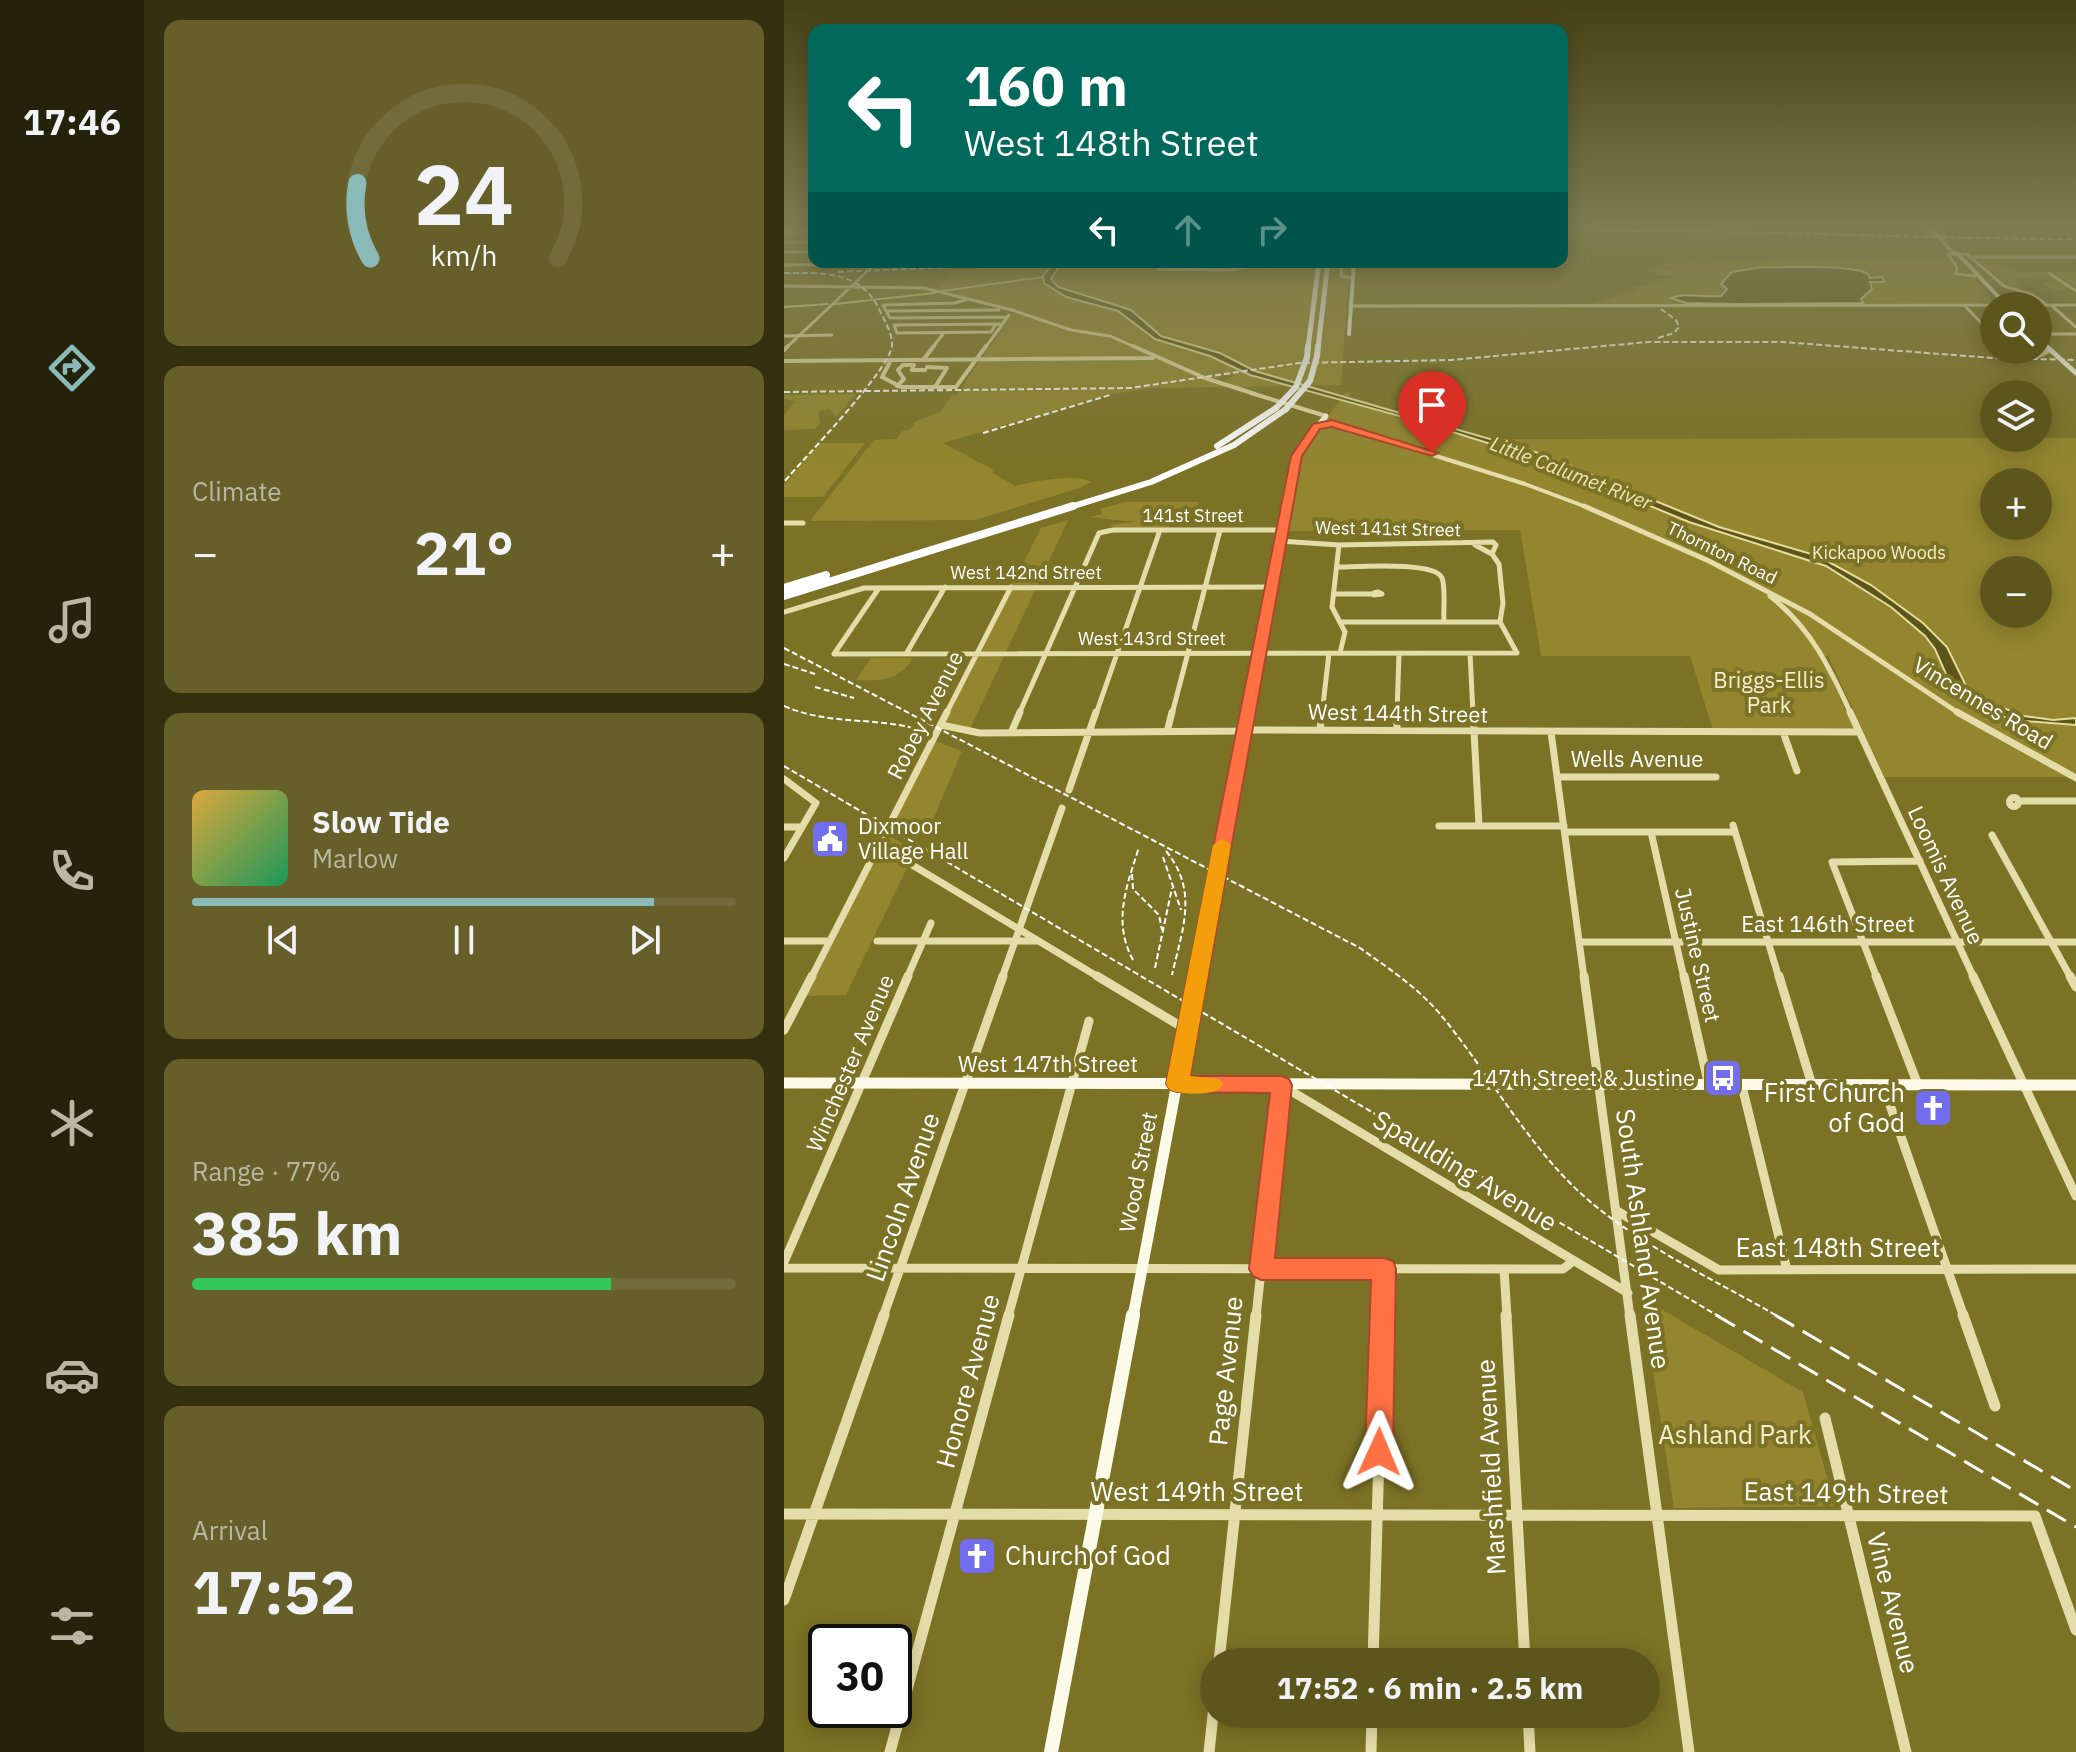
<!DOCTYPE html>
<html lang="en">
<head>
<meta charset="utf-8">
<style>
	body { margin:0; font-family:"IBM Plex Sans",sans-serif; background:#665f29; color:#f1f3f6; height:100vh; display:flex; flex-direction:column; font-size:30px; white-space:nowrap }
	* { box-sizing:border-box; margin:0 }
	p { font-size:26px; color:#b9b7a3 }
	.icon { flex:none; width:44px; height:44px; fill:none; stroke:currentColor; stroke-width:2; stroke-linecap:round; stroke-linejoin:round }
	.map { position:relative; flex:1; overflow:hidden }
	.panel { display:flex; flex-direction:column; gap:20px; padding:20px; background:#332f0f; width:640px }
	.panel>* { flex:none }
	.guide { position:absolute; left:24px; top:24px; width:760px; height:244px; border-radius:16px; box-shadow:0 4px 20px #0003; background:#00695c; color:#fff; overflow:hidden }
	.controls { position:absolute; left:1196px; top:292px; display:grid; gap:16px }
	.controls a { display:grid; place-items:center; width:72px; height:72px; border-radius:50%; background:#5d561c; box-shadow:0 4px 20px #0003; font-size:40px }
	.speed { position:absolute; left:24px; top:1624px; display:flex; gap:16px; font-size:40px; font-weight:700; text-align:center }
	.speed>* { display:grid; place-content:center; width:104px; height:104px; border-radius:50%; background:#5d561c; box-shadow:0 4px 20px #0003; line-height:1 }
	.speed .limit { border:4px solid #111; border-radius:12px; background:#fff; color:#111 }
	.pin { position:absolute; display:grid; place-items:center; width:68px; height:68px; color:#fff; margin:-82px -34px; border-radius:50% 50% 50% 0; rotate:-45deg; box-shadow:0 0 8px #0007 }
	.pin .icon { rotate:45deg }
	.me { position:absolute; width:88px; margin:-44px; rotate:1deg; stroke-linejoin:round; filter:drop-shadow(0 0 6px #0008) }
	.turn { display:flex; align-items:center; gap:28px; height:168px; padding:0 24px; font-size:36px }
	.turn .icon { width:104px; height:104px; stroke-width:2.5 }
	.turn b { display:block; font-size:56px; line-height:68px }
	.lanes { display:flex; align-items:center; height:76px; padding:0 24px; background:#0003; justify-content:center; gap:40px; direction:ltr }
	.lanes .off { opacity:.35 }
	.big { font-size:60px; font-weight:700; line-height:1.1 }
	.panel .widget { flex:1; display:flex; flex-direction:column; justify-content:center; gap:12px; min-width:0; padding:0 28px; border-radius:16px; background:#665f29 }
	.panel .dial { align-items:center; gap:0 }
	.dial svg { height:208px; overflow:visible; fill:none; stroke:#726c3b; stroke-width:7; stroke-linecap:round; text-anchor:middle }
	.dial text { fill:#f1f3f6; stroke:none }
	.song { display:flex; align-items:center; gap:24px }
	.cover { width:96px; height:96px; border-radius:12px; background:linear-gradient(135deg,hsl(40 70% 55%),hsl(150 70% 35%)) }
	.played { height:8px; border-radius:4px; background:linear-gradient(90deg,#8bbbb9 85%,#726c3b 85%) }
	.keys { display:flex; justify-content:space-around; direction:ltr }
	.heat { display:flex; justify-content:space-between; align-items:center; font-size:44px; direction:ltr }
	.charge { height:12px; border-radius:6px; background:linear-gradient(90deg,#34c759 77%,#726c3b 0) }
	.trip { position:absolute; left:416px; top:1648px; width:460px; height:80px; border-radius:40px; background:#5d561c; box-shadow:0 4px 20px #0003; font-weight:700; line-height:80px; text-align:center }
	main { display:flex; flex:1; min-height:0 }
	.dock { display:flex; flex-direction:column; width:144px; justify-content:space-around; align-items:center; background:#25220b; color:#b9b7a3 }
	.dock .icon { width:56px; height:56px }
	.dock .selected { color:#8bbbb9 }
	.dock b { font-size:36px; color:#f1f3f6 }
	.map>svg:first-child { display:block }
	.green { fill:#93862f; fill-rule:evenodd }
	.water { fill:#5c5519; stroke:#e5db9d; stroke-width:2 }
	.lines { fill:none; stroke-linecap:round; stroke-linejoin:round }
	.stream { stroke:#e5db9d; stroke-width:2 }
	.minor-far5 { stroke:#e5dda9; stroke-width:3 }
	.minor-far4 { stroke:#e5dda9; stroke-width:4 }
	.minor-far3 { stroke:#e5dda9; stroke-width:5 }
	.minor-far2 { stroke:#e5dda9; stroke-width:7 }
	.minor-far1 { stroke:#e5dda9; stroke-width:9 }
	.minor { stroke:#e5dda9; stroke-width:11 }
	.major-far5 { stroke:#fcfbe9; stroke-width:4 }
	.major-far4 { stroke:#fcfbe9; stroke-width:5 }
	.major-far3 { stroke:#fcfbe9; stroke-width:7 }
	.major-far2 { stroke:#fcfbe9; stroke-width:9 }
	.major-far1 { stroke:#fcfbe9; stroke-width:11 }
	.major { stroke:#fcfbe9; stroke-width:14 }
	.highway-far2 { stroke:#fff; stroke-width:5 }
	.highway-far1 { stroke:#fff; stroke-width:6 }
	.highway { stroke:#fff; stroke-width:8 }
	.rail-far1 { stroke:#fff; stroke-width:2; stroke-dasharray:6 3; stroke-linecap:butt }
	.rail { stroke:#fff; stroke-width:3; stroke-dasharray:22 10; stroke-linecap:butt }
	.major-bridge-far1 { stroke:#fcfbe9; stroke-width:4 }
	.major-bridge { stroke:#fcfbe9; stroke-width:5 }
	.highway-bridge { stroke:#fff; stroke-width:6 }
	.route { fill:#ff7043; stroke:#a6492c; stroke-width:2 }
	.slow { fill:#f59e0b }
	.labels { text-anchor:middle; stroke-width:8; stroke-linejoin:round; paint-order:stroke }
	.far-street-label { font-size:18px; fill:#fff; stroke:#7c7225 }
	.far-park-label { font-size:18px; fill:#f4efcb; stroke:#7c7225 }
	.far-water-label { font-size:20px; font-style:italic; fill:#ede5b4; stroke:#7c7225 }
	.park-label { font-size:22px; fill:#f4efcb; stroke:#7c7225 }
	.street-label { font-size:22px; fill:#fff; stroke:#7c7225 }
	.poi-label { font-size:22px; fill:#fff; stroke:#7c7225; text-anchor:start }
	.near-poi-label { font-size:26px; fill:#fff; stroke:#7c7225; text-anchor:end }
	.near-street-label { font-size:26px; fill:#fff; stroke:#7c7225 }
	.near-park-label { font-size:26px; fill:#f4efcb; stroke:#7c7225 }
</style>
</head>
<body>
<main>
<nav class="dock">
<b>17:46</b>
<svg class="icon selected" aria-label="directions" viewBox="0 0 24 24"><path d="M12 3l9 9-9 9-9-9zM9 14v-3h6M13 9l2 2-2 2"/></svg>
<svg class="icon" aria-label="music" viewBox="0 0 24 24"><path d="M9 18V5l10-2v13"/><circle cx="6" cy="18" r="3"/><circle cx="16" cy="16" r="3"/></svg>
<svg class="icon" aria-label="phone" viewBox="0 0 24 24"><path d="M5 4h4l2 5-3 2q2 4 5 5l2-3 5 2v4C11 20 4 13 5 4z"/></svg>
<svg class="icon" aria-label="climate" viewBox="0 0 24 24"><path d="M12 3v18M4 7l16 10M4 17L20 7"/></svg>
<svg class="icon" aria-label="car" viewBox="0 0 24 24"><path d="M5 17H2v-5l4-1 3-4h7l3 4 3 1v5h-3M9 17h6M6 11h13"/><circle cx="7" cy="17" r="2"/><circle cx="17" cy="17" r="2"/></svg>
<svg class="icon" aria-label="filters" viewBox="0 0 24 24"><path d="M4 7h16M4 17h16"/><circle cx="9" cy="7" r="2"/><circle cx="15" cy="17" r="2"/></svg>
</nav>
<section class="panel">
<div class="widget dial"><svg viewBox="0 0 100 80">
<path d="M14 69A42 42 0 1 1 86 69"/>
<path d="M14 69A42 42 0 0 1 9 40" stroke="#8bbbb9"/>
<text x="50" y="56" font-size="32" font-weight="700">24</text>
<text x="50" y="72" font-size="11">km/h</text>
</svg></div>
<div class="widget"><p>Climate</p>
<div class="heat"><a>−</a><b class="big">21°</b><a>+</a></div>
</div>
<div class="widget">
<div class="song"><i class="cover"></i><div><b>Slow Tide</b><p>Marlow</p></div></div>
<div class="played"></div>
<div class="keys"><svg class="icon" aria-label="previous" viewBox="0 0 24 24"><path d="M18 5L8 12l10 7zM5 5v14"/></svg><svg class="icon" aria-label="pause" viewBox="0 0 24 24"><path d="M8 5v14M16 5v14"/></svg><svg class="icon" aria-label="next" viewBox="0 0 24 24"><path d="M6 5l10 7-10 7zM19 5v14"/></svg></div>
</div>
<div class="widget"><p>Range · 77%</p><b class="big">385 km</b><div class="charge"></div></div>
<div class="widget"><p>Arrival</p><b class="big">17:52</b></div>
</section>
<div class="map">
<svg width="1292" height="1752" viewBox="0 0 1292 1752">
	<rect width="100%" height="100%" fill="#7c7225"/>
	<path class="green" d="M1106 257 1164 258 1171 266 1169 271 1172 277 1190 279 1211 303 805 305 855 289 847 288 879 281 866 279H889L884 275H867L874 274 864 270 876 268 893 272 886 269 889 267 875 264Z
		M236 262H377C415 281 458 267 498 262 520 260 544 262 566 262L557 385 521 386 471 371 505 386 455 387 439 381 454 374 420 380 444 387 367 388 323 395 159 443 210 470 208 472 231 486C249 481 293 473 307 482L296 488 191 520 26 521 90 440 112 439 118 431 126 430 132 421 156 412 167 396 172 395 229 313 234 312 154 290 167 276 163 270 219 267Z
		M1211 264 1236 272H1292V287L1270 274 1285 289 1267 292 1259 281 1274 284 1263 277H1239L1244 282 1237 277H1228L1238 285 1235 286 1237 289 1244 290C1223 291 1209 271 1199 265Z
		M562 392 566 393 564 401 694 439 1292 438V777H1101L1044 656H1037L1070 729 929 730 906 656H757L736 530 502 531 516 459 528 438ZM1210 482H1254V526H1210ZM1210 570H1254V614H1210Z
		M72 394 52 417 46 409 34 411 36 423 31 429 0 430V415L12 401 0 399V395Z
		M36 443H81L39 497H0V485Z
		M340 502H415V505L403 509 383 529H334L325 525 351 522 306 517 318 514 316 509Z
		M284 520 184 733 157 725 257 528Z
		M87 658H128C117 681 94 681 72 680Z
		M149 740 178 751 142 836 109 818Z
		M101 833 131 851 62 995 17 996Z
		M858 1298 1019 1392 1051 1506 890 1508Z"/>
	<path class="water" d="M270 262H278L267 279 274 287 347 310 377 336 436 353 471 371 754 453 935 527 1034 556 1087 585 1139 623 1163 647 1184 690 1201 701 1240 716 1269 720 1292 718V725L1228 720 1188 703 1165 681 1151 649 1141 636 1107 607 1042 566 905 522 748 457 634 421 466 375 426 356 371 339 334 311 282 297 260 283 259 276Z
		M978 267C1006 268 1060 264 1083 273L1086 278 1098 277 1100 282H1086L1088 289 1077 299 1079 303 955 304 902 303 887 298C903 292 920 298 937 296L943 289 937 284 948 272Z"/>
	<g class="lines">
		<path class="stream" d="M158 291 259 277
			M51 304 151 293
			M0 307 44 304"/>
		<path class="minor-far5" d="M1119 223 1135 226 1145 236 1163 237
			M1147 223 1163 237
			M778 227 852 223
			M0 232 30 231
			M0 242H30
			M0 252H30
			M1186 257H1292
			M558 262 557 276 569 278
			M0 265 220 262
			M374 269 446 270 491 262
			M1265 273 1292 291
			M1191 276 1172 274 1173 267 1164 254H1183L1220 286 1249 295 1263 305
			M0 286 140 288 228 310 287 330 326 336 353 348
			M184 299 171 303 99 305 106 318 224 317
			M1180 305 1200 326 1210 327
			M1267 305 1292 327
			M566 306 1292 305
			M102 311 215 310
			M110 325 113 333 207 332 212 324
			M110 325 216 324
			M1257 334H1292
			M0 336 48 335
			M1254 344 1259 348
			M2 348 91 264
			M148 348 159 334
			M201 348 225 315"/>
		<path class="minor-far4" d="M349 346 421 378 471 394
			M0 350 4 346
			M1253 357 1263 352 1256 346
			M107 360 98 377 117 387H172L202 346
			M139 360 150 346
			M0 361 369 358
			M143 367 163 368 151 387
			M113 386 120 379 114 370 119 365H130L128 370H141
			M467 393 542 416
			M538 420 741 484 805 508"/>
		<path class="minor-far3" d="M800 506 925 561 1026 614 1176 714
			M0 523H19
			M495 541 555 545 709 542 712 545 708 554
			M555 545 548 607 561 632 556 653
			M691 545 708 554 715 564 719 603 716 622 733 653
			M553 567C571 567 651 561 658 578 662 589 659 610 660 622
			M594 592 598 594 590 595V593Z
			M550 594H589
			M986 596C1027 628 1046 668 1067 714
			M0 612 80 588 487 587
			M556 622H716
			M686 653 689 714
			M50 654 733 653
			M50 654 95 588
			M122 654 161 587
			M162 714 227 587
			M235 714 315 533 329 530H497
			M312 714 376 530
			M388 714 436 530
			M538 714 545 653
			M613 714 615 653"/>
		<path class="minor-far2" d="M689 712 695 826
			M1066 712 1190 978
			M1173 712 1292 778
			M157 725 196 733 460 731
			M460 730 1075 732
			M536 730 538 712
			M613 730V712
			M383 732 388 712
			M767 732 800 978
			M999 732 1013 771
			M227 733 236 712
			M774 777H932
			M0 779 32 803 0 858
			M285 790 312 712
			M1225.5 802a4.5 4.5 0 1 1 9 0a4.5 4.5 0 1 1-9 0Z
			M1236 801H1292
			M949 825 995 978
			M655 826H780
			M0 827H18
			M781 832H951
			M867 832 900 978
			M1208 835 1287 978
			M95 845 316 978
			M0 941H45
			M93 941H253
			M796 942H1292
			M27 978 163 712
			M123 978 147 923
			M218 978 278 808
			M1093 978 1048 862 1136 861"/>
		<path class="minor-far1" d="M313 976 403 1030
			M800 976 846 1317
			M900 976 925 1086
			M995 976 1028 1085
			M1092 976 1134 1085
			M1189 976 1292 1196
			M1286 976 1292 987
			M0 1030 28 976
			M1099 1085 1180 1317
			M958 1086 1003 1270
			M833 1211 935 1270 1292 1269
			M0 1262 124 976
			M0 1268 779 1269 788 1262
			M720 1269 723 1317
			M99 1317 219 976
			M224 1317 305 1021
			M472 1317 497 1085 844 1293
			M599 1317 600 1269"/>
		<path class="minor" d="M722 1315 741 1662
			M846 1315 905 1752
			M1179 1315 1211 1406
			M1041 1418 1122 1752
			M0 1514 1251 1516 1292 1630
			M0 1600 100 1315
			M435 1662 472 1315
			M589 1662 599 1315
			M744 1714 746 1752
			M106 1752 225 1315
			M425 1752 430 1706
			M587 1752 588 1714"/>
		<path class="major-far5" d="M1139 223 1154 236
			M1173 253 1223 306
			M565 334 570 262"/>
		<path class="major-far4" d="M501 508C509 468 514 447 542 416"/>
		<path class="major-far3" d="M463 714 502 506"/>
		<path class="major-far2" d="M413 978 463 712"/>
		<path class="major-far1" d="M0 1083 1292 1085
			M349 1317 413 976"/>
		<path class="major" d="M267 1752 349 1315"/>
		<path class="highway-far2" d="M524 348 535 262
			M534 348 544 262"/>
		<path class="highway-far1" d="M533 356 534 346
			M523 357 524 346
			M433 446 492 408
			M283 508 367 482 450 445 502 409"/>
		<path class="highway" d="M0 588 42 575
			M0 596 289 506"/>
		<path class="rail-far1" d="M778 232C949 228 1121 239 1292 239
			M54 272 282 262
			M0 273C40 273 77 270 96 311 101 322 109 334 108 346 105 371 20 458 0 482
			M874 338 890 333 895 327 892 320 877 309
			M0 392 346 388 515 363 667 360 864 342H999L1209 358 1292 360
			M199 433 326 395
			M0 648 576 948C604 968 633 987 656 1014 701 1068 735 1131 785 1182 841 1239 926 1277 995 1317
			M0 664 31 674
			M31 687 70 698
			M0 706C46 726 93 716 140 731
			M0 766 936 1317
			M382 851C415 891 398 930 388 975
			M379 857 397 910
			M348 874 349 889 375 915 378 930
			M349 960C328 921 343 886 355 847
			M371 968 388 888"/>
		<path class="rail" d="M932 1315 1292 1527
			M991 1315 1292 1491"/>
		<path class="major-bridge-far1" d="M1154 236 1170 254
			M1254 339 1264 348"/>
		<path class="major-bridge" d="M1262 346 1292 373"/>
		<path class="highway-bridge" d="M492 408 512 387 523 357
			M502 409 526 381 533 356"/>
	</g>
	<linearGradient id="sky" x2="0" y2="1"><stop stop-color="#443f14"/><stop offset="0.48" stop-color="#7d7c51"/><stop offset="1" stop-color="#7d7c51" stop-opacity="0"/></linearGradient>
	<rect width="1292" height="468" fill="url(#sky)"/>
	<path class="route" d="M548 420 654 453 648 456 548 427 536 429 518 456 406 1076H497L505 1079 508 1085 491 1258H600L609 1261 612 1269 609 1452 605 1462 595 1466 585 1462 581 1452 587 1280H477L469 1276 465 1269 486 1093 393 1092 386 1090 382 1084 507 456 529 424Z"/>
	<path class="slow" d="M438 839 447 845 406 1076 435 1079 439 1084 435 1090C421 1095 400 1095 386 1090L382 1084 429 845Z"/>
	<defs>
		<symbol id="civic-square" viewBox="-11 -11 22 22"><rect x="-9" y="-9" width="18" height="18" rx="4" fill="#716dee" stroke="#7c7225"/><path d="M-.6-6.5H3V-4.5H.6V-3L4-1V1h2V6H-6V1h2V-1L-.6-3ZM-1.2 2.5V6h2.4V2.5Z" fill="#fff"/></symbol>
		<symbol id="bus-square" viewBox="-11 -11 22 22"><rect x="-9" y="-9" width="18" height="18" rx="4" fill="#716dee" stroke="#7c7225"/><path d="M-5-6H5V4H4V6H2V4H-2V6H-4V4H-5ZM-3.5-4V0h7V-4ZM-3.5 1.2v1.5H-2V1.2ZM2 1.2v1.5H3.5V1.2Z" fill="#fff"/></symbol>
		<symbol id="church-square" viewBox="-11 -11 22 22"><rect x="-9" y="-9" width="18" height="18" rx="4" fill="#716dee" stroke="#7c7225"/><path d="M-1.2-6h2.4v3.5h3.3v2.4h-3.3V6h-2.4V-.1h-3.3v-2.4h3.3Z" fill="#fff"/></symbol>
	</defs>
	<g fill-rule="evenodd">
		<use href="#civic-square" x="24" y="817" width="44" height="44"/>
		<use href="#bus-square" x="917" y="1056" width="44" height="44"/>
		<use href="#church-square" x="1127" y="1086" width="44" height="44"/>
		<use href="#church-square" x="171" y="1534" width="44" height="44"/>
	</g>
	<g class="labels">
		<g class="far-street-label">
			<text x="409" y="522">141st Street</text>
			<text transform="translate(604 529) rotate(1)" y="6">West 141st Street</text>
			<text transform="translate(938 553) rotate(26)" y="6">Thornton Road</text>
			<text x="242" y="579">West 142nd Street</text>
			<text x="368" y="645">West 143rd Street</text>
		</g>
		<g class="far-park-label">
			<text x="1095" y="559">Kickapoo Woods</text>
		</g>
		<g class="far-water-label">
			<text transform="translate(787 473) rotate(21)" y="7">Little Calumet River</text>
		</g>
		<g class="park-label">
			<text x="985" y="688">Briggs-Ellis<tspan x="985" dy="25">Park</tspan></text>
		</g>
		<g class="street-label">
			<text transform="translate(1199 703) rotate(31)" y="8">Vincennes Road</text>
			<text transform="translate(614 713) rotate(1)" y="8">West 144th Street</text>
			<text transform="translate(141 715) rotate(-63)" y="8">Robey Avenue</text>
			<text x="853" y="767">Wells Avenue</text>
			<text transform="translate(1162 875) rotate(65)" y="8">Loomis Avenue</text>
			<text x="1044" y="932">East 146th Street</text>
			<text transform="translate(914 955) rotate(77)" y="8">Justine Street</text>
			<text transform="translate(66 1063) rotate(-67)" y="8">Winchester Avenue</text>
			<text x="264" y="1072">West 147th Street</text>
			<text transform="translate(354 1172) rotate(-79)" y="8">Wood Street</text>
		</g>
		<g class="poi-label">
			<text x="74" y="834">Dixmoor<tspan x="74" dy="25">Village Hall</tspan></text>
			<text x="911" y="1086" text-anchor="end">147th Street &amp; Justine</text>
		</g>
		<g class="near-poi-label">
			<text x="1121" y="1102">First Church<tspan x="1121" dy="30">of God</tspan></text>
			<text x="221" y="1565" text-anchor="start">Church of God</text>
		</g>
		<g class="near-street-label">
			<text transform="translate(681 1171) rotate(31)" y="9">Spaulding Avenue</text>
			<text transform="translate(119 1197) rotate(-71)" y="9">Lincoln Avenue</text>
			<text transform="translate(859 1239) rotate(82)" y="9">South Ashland Avenue</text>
			<text x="1054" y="1257">East 148th Street</text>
			<text transform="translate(442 1371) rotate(-84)" y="9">Page Avenue</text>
			<text transform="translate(184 1381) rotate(-75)" y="9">Honore Avenue</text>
			<text transform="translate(707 1467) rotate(-93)" y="9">Marshfield Avenue</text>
			<text x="413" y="1501">West 149th Street</text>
			<text transform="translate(1062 1493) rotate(1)" y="9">East 149th Street</text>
			<text transform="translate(1109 1603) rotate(76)" y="9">Vine Avenue</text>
		</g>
		<g class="near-park-label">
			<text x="951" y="1444">Ashland Park</text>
		</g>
	</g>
</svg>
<div class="controls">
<a><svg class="icon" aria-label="search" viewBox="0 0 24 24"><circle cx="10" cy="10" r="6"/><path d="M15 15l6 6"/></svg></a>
<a><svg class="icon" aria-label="layers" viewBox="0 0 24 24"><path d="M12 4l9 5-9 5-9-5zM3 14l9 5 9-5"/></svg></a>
<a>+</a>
<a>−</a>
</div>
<div class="speed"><div class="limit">30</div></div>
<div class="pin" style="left:648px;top:453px;background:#d93025"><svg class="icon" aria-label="arrive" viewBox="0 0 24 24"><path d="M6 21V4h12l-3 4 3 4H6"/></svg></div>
<svg class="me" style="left:595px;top:1452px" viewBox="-20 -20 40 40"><path d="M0-17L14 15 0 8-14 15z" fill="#ff7043" stroke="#fff" stroke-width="4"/></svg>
<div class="trip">17:52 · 6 min · 2.5 km</div>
<div class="guide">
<div class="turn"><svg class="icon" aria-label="left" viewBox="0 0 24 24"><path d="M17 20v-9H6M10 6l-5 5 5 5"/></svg><div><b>160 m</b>West 148th Street</div></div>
<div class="lanes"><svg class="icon" aria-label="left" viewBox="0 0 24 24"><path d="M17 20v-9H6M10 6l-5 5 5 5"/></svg><svg class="icon off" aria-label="ahead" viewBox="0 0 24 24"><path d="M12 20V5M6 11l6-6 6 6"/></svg><svg class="icon off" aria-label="right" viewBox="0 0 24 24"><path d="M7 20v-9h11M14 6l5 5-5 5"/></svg></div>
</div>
</div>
</main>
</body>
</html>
